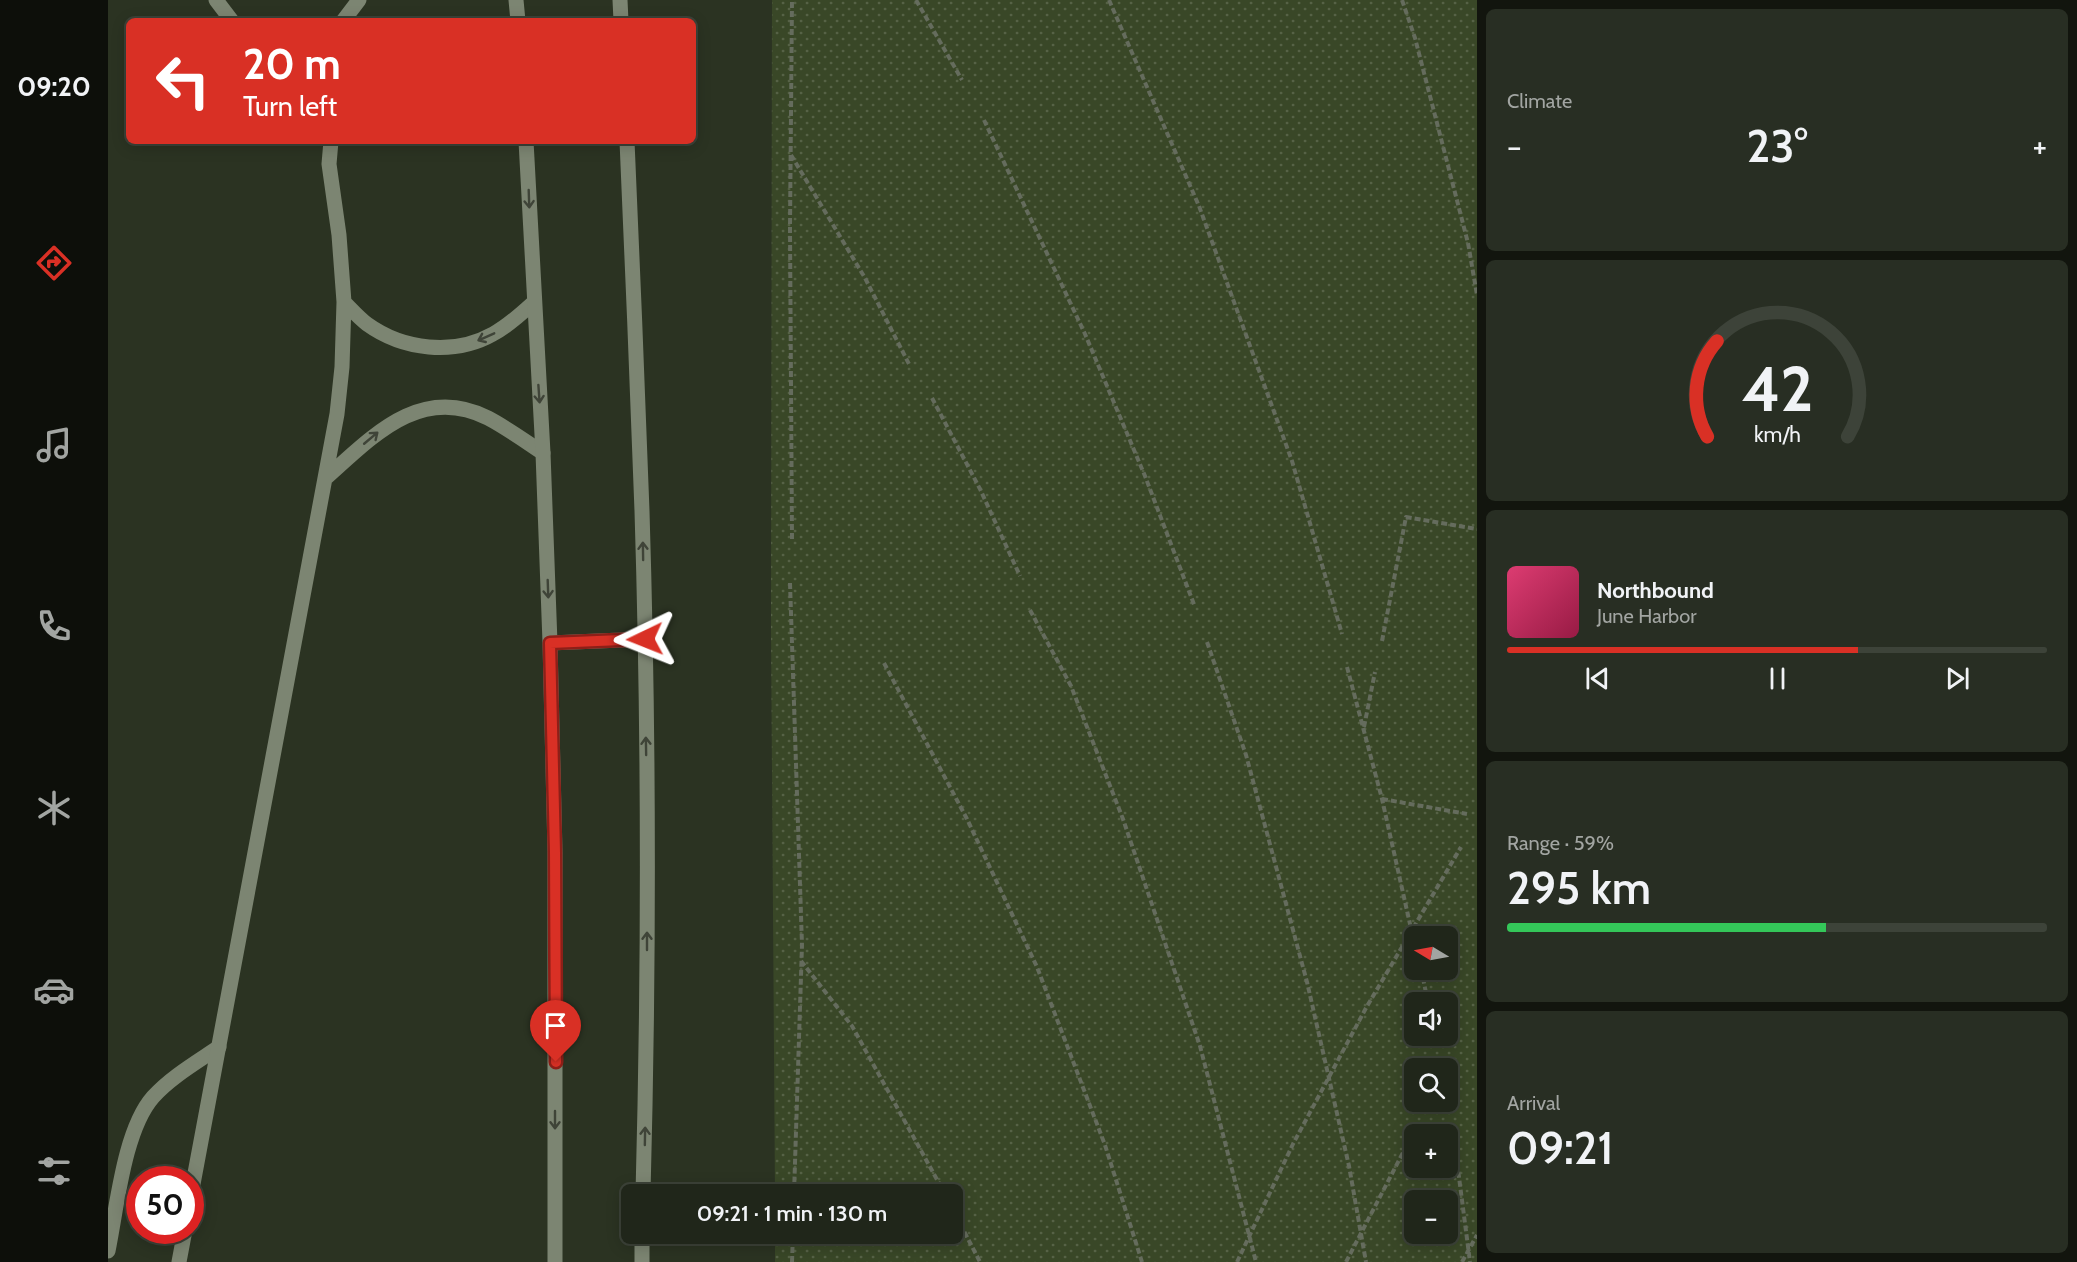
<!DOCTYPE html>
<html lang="en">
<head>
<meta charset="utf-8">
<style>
	body { margin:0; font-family:Cabin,sans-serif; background:#282e23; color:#f1f3f6; height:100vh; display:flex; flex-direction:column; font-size:22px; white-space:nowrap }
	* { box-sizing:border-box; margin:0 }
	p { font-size:20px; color:#a2a5a2 }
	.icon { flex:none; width:33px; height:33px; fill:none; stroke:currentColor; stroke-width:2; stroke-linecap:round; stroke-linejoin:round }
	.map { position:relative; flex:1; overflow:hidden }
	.side { display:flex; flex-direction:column; gap:9px; padding:9px; background:#12150e; width:600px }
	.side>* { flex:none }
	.banner { position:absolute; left:18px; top:18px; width:570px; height:126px; border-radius:9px; box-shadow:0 3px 15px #0003,0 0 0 2px #3d4339; background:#d93025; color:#fff; overflow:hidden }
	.needle { width:39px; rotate:280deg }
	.controls { position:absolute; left:1296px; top:926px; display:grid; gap:12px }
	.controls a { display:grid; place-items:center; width:54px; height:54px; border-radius:9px; background:#20261a; box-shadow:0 3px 15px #0003,0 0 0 2px #3d4339; font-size:30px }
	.speed { position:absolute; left:18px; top:1166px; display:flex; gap:12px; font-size:30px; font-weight:700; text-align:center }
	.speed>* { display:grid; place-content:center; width:78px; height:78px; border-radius:50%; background:#20261a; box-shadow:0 3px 15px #0003,0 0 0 2px #3d4339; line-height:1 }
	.speed .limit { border:9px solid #d22; background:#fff; color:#111 }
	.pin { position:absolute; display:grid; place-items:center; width:51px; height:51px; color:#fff; margin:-62px -26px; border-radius:50% 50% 50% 0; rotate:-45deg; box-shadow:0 0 6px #0007 }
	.pin .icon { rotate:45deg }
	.me { position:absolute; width:66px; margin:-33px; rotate:268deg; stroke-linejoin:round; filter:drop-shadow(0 0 4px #0008) }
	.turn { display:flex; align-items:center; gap:21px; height:126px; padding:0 18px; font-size:27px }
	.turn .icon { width:78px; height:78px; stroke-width:2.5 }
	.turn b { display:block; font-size:42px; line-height:51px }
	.big { font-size:45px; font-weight:600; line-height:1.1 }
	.side .tile { flex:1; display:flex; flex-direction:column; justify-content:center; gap:9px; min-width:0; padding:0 21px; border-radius:9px; background:#282e23 }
	.side .dial { align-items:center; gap:0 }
	.dial svg { height:156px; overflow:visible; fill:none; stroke:#3d4339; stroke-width:7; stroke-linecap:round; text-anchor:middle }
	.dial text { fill:#f1f3f6; stroke:none }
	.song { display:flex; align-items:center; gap:18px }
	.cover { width:72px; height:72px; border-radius:9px; background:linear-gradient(135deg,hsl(340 70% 55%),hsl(340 70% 35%)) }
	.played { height:6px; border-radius:3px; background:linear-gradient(90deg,#d93025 65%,#3d4339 65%) }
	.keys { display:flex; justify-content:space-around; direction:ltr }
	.heat { display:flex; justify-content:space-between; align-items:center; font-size:33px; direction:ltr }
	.charge { height:9px; border-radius:4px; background:linear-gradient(90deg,#34c759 59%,#3d4339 0) }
	.trip { position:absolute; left:513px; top:1184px; width:342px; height:60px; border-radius:9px; background:#20261a; box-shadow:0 3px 15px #0003,0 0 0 2px #3d4339; font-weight:600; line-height:60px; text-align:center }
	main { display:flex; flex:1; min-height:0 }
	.tabs { display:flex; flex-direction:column; width:108px; justify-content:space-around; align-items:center; background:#0d0f0a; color:#a2a5a2 }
	.tabs .icon { width:42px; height:42px }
	.tabs .active { color:#d93025 }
	.tabs b { font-size:27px; color:#f1f3f6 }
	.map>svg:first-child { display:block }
	.park { fill:url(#park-dots); fill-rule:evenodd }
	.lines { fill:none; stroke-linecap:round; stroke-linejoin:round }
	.path { stroke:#656c5d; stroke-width:4; stroke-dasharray:6 3; stroke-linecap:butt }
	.minor { stroke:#7c8572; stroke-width:15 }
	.tertiary { stroke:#7c8572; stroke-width:15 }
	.secondary { stroke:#7c8572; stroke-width:15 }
	.oneway { stroke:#3f4438 }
	.route-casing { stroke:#8d1f18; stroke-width:15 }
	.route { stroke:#d93025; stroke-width:10 }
</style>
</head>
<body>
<main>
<nav class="tabs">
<b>09:20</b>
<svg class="icon active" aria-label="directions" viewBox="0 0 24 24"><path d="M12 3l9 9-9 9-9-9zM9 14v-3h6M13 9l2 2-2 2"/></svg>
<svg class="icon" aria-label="music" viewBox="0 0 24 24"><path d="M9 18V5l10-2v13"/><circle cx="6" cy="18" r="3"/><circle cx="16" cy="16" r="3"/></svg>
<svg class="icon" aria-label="phone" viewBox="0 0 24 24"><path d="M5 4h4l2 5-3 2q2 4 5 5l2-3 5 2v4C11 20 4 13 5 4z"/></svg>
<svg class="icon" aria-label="climate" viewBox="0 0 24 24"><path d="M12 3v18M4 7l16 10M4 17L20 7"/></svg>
<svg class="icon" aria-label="car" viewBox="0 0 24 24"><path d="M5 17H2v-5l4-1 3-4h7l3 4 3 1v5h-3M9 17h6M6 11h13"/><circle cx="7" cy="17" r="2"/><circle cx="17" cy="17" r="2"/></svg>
<svg class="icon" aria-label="filters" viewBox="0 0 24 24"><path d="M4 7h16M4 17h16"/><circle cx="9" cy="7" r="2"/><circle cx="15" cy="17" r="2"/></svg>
</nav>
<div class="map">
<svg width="1369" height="1262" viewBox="0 0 1369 1262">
	<defs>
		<pattern id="park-dots" width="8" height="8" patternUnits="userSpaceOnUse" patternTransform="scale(1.5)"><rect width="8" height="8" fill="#394727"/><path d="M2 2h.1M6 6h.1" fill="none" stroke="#566246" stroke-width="1.8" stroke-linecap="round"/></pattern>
	</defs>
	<rect width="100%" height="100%" fill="#2b3322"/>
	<path class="park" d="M664 0H1369V1262H667V1233H844V1194H667L663 629ZM1306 936H1340V969H1306ZM1306 1002H1340V1035H1306ZM1306 1068H1340V1101H1306ZM1306 1134H1340V1167H1306ZM1306 1200H1340V1233H1306Z"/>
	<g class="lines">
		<path class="path" d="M808 0 854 80
			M1001 0 1091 206 1184 461 1234 634
			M1294 0 1307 38 1360 243 1369 295
			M876 120 977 334 1037 476 1087 607
			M683 155 757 278 802 366
			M824 398 872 489 912 576
			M684 539 682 228 684 0
			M682 583 694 945 686 1194
			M922 610 963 686 1015 819 1092 1046 1148 1262
			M1274 641 1298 517 1369 529
			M1099 642 1138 755 1199 982 1241 1166 1258 1262
			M776 663 859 819 929 967 997 1145 1034 1262
			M1239 667 1274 799 1306 942
			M1256 727 1267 672
			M1274 799 1359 814
			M693 961 744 1026 837 1194
			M1313 969 1320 1002
			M1348 1154 1362 1262
			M844 1208 872 1262
			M684 1262 685 1233
			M1129 1262 1185 1144 1258 1008 1353 847
			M1238 1262 1300 1143
			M1354 1262 1369 1235"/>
		<path class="minor" d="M0 1251C9 1207 16 1130 45 1097 63 1077 89 1062 111 1047"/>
		<path class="tertiary" d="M108 0 124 21
			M235 21 251 0
			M236 302C243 309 251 318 259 324 295 350 346 356 385 334 400 326 413 314 425 303
			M219 477C265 436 313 384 380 418 399 428 417 441 435 453
			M82 1200 229 414 234 367 236 302 231 235 221 164 223 141
			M71 1262 77 1230"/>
		<path class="secondary" d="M408 0 410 21
			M512 0 513 21
			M418 141 435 453 442 643 447 852V1262
			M519 141C524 264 530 388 534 511 541 739 541 967 535 1194
			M442 643 537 639
			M534 1262V1233"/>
	</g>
	<defs><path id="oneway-shaft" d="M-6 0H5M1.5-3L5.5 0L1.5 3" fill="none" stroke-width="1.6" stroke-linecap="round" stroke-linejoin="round" transform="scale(1.5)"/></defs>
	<g class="oneway">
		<use href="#oneway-shaft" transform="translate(421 199) rotate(88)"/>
		<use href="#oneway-shaft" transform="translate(378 337) rotate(156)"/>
		<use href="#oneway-shaft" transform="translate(431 394) rotate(86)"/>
		<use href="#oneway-shaft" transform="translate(263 438) rotate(-40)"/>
		<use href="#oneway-shaft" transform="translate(535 551) rotate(-91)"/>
		<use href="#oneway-shaft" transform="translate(440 589) rotate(88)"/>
		<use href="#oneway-shaft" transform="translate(538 746) rotate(-91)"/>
		<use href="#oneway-shaft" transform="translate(539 941) rotate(-90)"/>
		<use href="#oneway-shaft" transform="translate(447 1120) rotate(90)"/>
		<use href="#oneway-shaft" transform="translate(537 1136) rotate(-89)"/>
	</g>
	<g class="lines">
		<defs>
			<path id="route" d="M448 1062 447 852 442 643 537 639"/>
		</defs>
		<use href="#route" class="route-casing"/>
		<use href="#route" class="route"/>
	</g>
</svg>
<div class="controls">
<a><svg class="needle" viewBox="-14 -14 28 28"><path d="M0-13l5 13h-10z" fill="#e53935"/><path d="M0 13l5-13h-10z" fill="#a2a5a2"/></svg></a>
<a><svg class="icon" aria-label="sound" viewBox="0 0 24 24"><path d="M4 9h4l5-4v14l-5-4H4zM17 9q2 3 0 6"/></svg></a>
<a><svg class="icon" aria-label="search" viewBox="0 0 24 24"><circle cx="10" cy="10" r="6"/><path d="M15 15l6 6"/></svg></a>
<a>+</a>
<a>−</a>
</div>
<div class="speed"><div class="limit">50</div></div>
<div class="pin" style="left:448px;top:1062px;background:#d93025"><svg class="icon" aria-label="arrive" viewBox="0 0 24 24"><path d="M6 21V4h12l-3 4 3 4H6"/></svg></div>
<svg class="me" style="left:537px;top:639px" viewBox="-20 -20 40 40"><path d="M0-17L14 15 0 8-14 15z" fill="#d93025" stroke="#fff" stroke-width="4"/></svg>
<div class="trip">09:21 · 1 min · 130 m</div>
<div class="banner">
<div class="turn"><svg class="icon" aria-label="left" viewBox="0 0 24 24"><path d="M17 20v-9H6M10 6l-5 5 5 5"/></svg><div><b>20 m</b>Turn left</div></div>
</div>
</div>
<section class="side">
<div class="tile"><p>Climate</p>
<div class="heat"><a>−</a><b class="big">23°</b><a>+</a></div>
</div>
<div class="tile dial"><svg viewBox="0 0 100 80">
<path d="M14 69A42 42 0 1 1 86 69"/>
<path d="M14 69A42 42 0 0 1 19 20" stroke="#d93025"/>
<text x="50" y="56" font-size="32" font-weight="700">42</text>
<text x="50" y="72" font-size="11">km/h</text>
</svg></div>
<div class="tile">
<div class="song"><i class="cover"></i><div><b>Northbound</b><p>June Harbor</p></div></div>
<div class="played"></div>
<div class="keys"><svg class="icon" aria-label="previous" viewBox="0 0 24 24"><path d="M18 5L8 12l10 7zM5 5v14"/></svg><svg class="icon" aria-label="pause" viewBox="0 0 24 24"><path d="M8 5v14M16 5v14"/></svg><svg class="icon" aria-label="next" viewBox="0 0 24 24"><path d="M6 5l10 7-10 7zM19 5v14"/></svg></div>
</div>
<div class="tile"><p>Range · 59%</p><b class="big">295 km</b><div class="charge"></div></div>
<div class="tile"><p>Arrival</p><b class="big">09:21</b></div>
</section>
</main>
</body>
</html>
